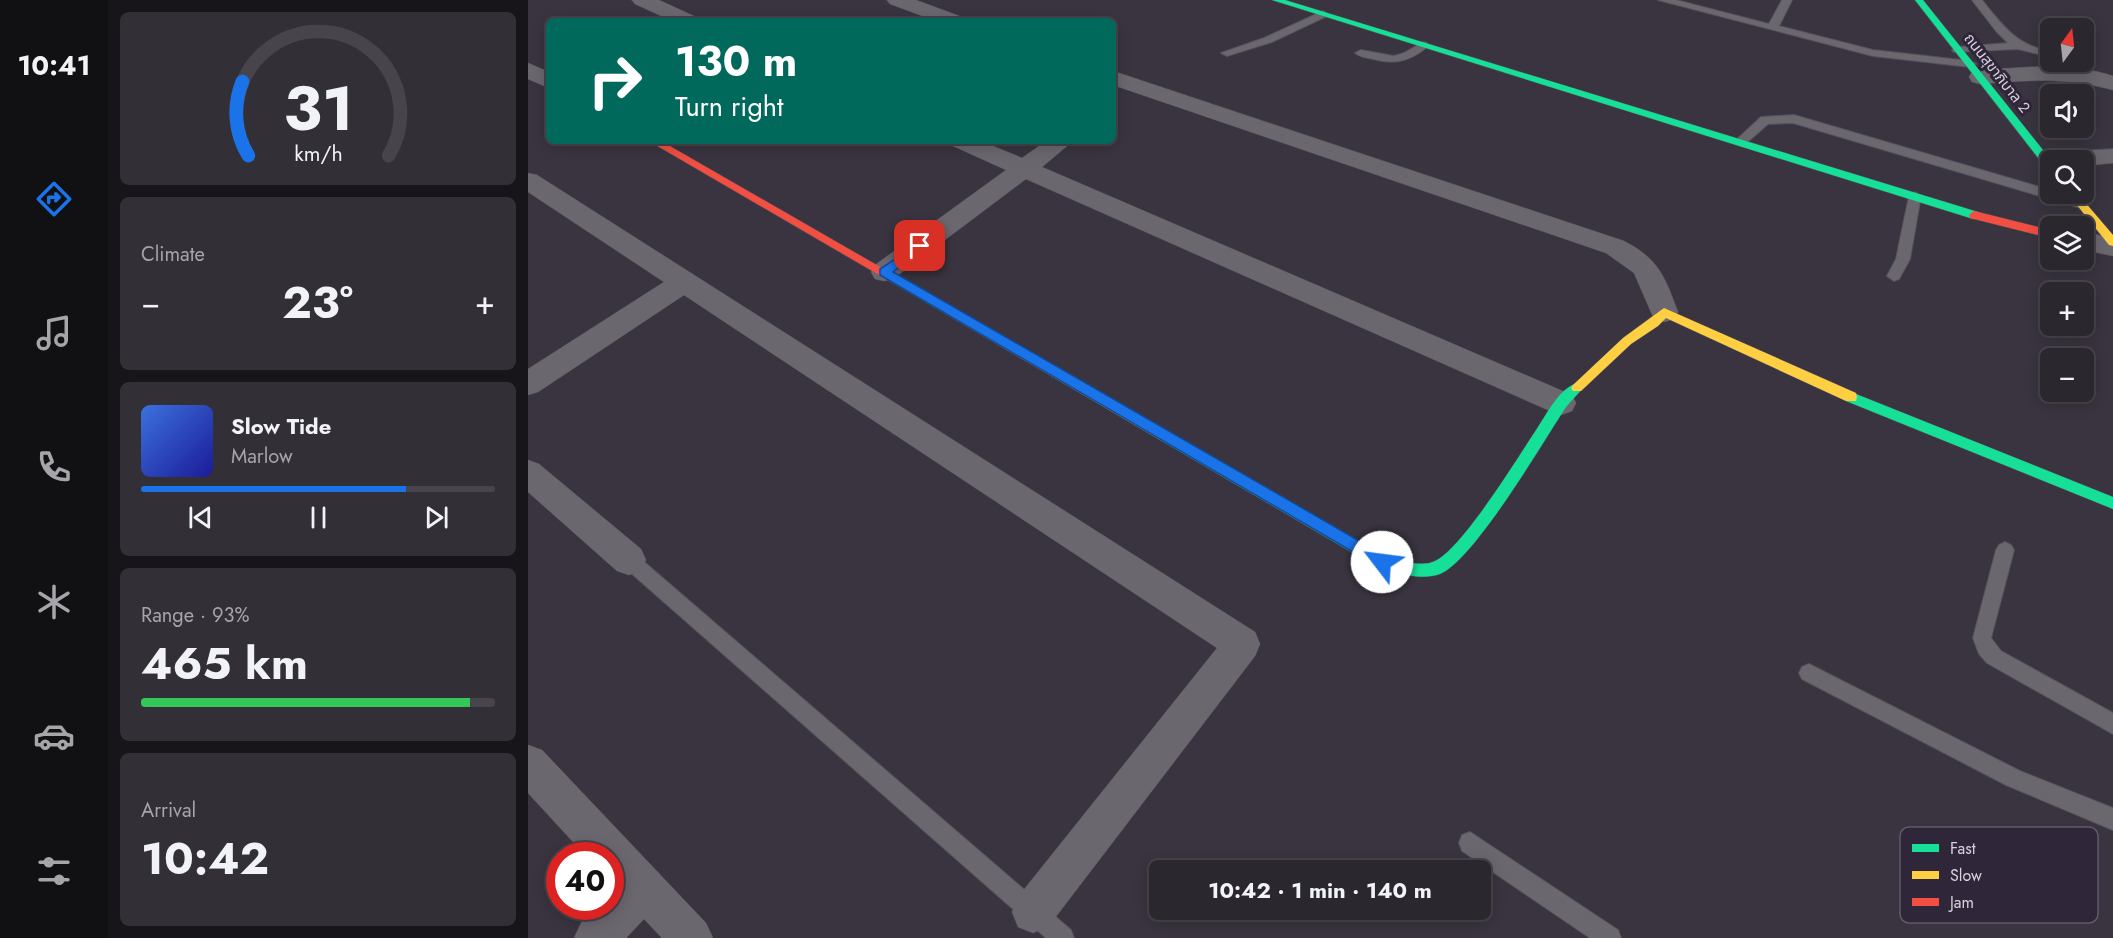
<!DOCTYPE html>
<html lang="en">
<head>
<meta charset="utf-8">
<style>
	body { margin:0; font-family:Jost,"Noto Sans Thai",sans-serif; background:#332f37; color:#f1f3f6; height:100vh; display:flex; flex-direction:column; font-size:22px; white-space:nowrap }
	* { box-sizing:border-box; margin:0 }
	p { font-size:20px; color:#a6a5aa }
	.icon { flex:none; width:33px; height:33px; fill:none; stroke:currentColor; stroke-width:2; stroke-linecap:round; stroke-linejoin:round }
	.map { position:relative; flex:1; overflow:hidden }
	.sheet { display:flex; flex-direction:column; gap:12px; padding:12px; background:#18151a; width:420px }
	.sheet>* { flex:none }
	.banner { position:absolute; left:18px; top:18px; width:570px; height:126px; border-radius:9px; box-shadow:0 3px 15px #0003,0 0 0 2px #47444b; background:#00695c; color:#fff; overflow:hidden }
	.needle { width:39px; rotate:15deg }
	.tools { position:absolute; left:1512px; top:18px; display:grid; gap:12px }
	.tools a { display:grid; place-items:center; width:54px; height:54px; border-radius:9px; background:#2b272f; box-shadow:0 3px 15px #0003,0 0 0 2px #47444b; font-size:30px }
	.speed { position:absolute; left:18px; top:842px; display:flex; gap:12px; font-size:30px; font-weight:700; text-align:center }
	.speed>* { display:grid; place-content:center; width:78px; height:78px; border-radius:50%; background:#2b272f; box-shadow:0 3px 15px #0003,0 0 0 2px #47444b; line-height:1 }
	.speed .limit { border:9px solid #d22; background:#fff; color:#111 }
	.pin { position:absolute; display:grid; place-items:center; width:51px; height:51px; color:#fff; margin:-26px; border-radius:12px; box-shadow:0 3px 9px #0006 }
	.me { position:absolute; width:66px; margin:-33px; rotate:300deg; stroke-linejoin:round; filter:drop-shadow(0 0 4px #0008) }
	.turn { display:flex; align-items:center; gap:21px; height:126px; padding:0 30px; font-size:27px }
	.turn .icon { width:78px; height:78px; stroke-width:2.5 }
	.turn b { display:block; font-size:42px; line-height:51px }
	.big { font-size:45px; font-weight:700; line-height:1.1 }
	.sheet .widget { flex:1; display:flex; flex-direction:column; justify-content:center; gap:9px; min-width:0; padding:0 21px; border-radius:9px; background:#332f37 }
	.sheet .dial { align-items:center; gap:0 }
	.dial svg { height:156px; overflow:visible; fill:none; stroke:#47444b; stroke-width:7; stroke-linecap:round; text-anchor:middle }
	.dial text { fill:#f1f3f6; stroke:none }
	.song { display:flex; align-items:center; gap:18px }
	.cover { width:72px; height:72px; border-radius:9px; background:linear-gradient(135deg,hsl(220 70% 55%),hsl(240 70% 35%)) }
	.played { height:6px; border-radius:3px; background:linear-gradient(90deg,#1a73e8 75%,#47444b 75%) }
	.keys { display:flex; justify-content:space-around; direction:ltr }
	.heat { display:flex; justify-content:space-between; align-items:center; font-size:33px; direction:ltr }
	.charge { height:9px; border-radius:4px; background:linear-gradient(90deg,#34c759 93%,#47444b 0) }
	.trip { position:absolute; left:621px; top:860px; width:342px; height:60px; border-radius:9px; background:#2b272f; box-shadow:0 3px 15px #0003,0 0 0 2px #47444b; font-weight:700; line-height:60px; text-align:center }
	main { display:flex; flex:1; min-height:0 }
	.dock { display:flex; flex-direction:column; width:108px; justify-content:space-around; align-items:center; background:#111013; color:#a6a5aa }
	.dock .icon { width:42px; height:42px }
	.dock .selected { color:#1a73e8 }
	.dock b { font-size:27px; color:#f1f3f6 }
	.map>svg:first-child { display:block }
	.lines { fill:none; stroke-linecap:round; stroke-linejoin:round }
	.lane-casing { stroke:#55515a; stroke-width:2 }
	.street-casing { stroke:#55515a; stroke-width:1 }
	.fast-casing { stroke:#55515a; stroke-width:1 }
	.slow-casing { stroke:#55515a; stroke-width:1 }
	.jam-casing { stroke:#55515a; stroke-width:1 }
	.lane { fill:#6a676f; fill-rule:evenodd }
	.street { fill:#6a676f; fill-rule:evenodd }
	.fast { fill:#16e098; fill-rule:evenodd }
	.slow { fill:#ffcf43; fill-rule:evenodd }
	.jam { fill:#f24e42; fill-rule:evenodd }
	.route { fill:#1a73e8; stroke:#114b97; stroke-width:1.5 }
	.labels { text-anchor:middle; stroke-width:6; stroke-linejoin:round; paint-order:stroke }
	.far-street-label { font-size:15px; fill:#d8d2de; stroke:#2f2639 }
	.key { fill:#2f2639; stroke:#625a6b; stroke-width:1.5 }
	.key-label { font-size:16px; fill:#d8d2de }
</style>
</head>
<body>
<main>
<nav class="dock">
<b>10:41</b>
<svg class="icon selected" aria-label="directions" viewBox="0 0 24 24"><path d="M12 3l9 9-9 9-9-9zM9 14v-3h6M13 9l2 2-2 2"/></svg>
<svg class="icon" aria-label="music" viewBox="0 0 24 24"><path d="M9 18V5l10-2v13"/><circle cx="6" cy="18" r="3"/><circle cx="16" cy="16" r="3"/></svg>
<svg class="icon" aria-label="phone" viewBox="0 0 24 24"><path d="M5 4h4l2 5-3 2q2 4 5 5l2-3 5 2v4C11 20 4 13 5 4z"/></svg>
<svg class="icon" aria-label="climate" viewBox="0 0 24 24"><path d="M12 3v18M4 7l16 10M4 17L20 7"/></svg>
<svg class="icon" aria-label="car" viewBox="0 0 24 24"><path d="M5 17H2v-5l4-1 3-4h7l3 4 3 1v5h-3M9 17h6M6 11h13"/><circle cx="7" cy="17" r="2"/><circle cx="17" cy="17" r="2"/></svg>
<svg class="icon" aria-label="filters" viewBox="0 0 24 24"><path d="M4 7h16M4 17h16"/><circle cx="9" cy="7" r="2"/><circle cx="15" cy="17" r="2"/></svg>
</nav>
<section class="sheet">
<div class="widget dial"><svg viewBox="0 0 100 80">
<path d="M14 69A42 42 0 1 1 86 69"/>
<path d="M14 69A42 42 0 0 1 11 31" stroke="#1a73e8"/>
<text x="50" y="56" font-size="32" font-weight="700">31</text>
<text x="50" y="72" font-size="11">km/h</text>
</svg></div>
<div class="widget"><p>Climate</p>
<div class="heat"><a>−</a><b class="big">23°</b><a>+</a></div>
</div>
<div class="widget">
<div class="song"><i class="cover"></i><div><b>Slow Tide</b><p>Marlow</p></div></div>
<div class="played"></div>
<div class="keys"><svg class="icon" aria-label="previous" viewBox="0 0 24 24"><path d="M18 5L8 12l10 7zM5 5v14"/></svg><svg class="icon" aria-label="pause" viewBox="0 0 24 24"><path d="M8 5v14M16 5v14"/></svg><svg class="icon" aria-label="next" viewBox="0 0 24 24"><path d="M6 5l10 7-10 7zM19 5v14"/></svg></div>
</div>
<div class="widget"><p>Range · 93%</p><b class="big">465 km</b><div class="charge"></div></div>
<div class="widget"><p>Arrival</p><b class="big">10:42</b></div>
</section>
<div class="map">
<svg width="1585" height="938" viewBox="0 0 1585 938">
	<rect width="100%" height="100%" fill="#39343f"/>
	<g class="lines">
		<defs>
			<path id="lane" d="M1130 0H1148L1241 24 1254 0H1264L1251 26 1345 50 1442 61 1448 64 1442 67 1345 56Z
				M1444 0H1454C1474 25 1489 46 1522 51V57L1490 49 1426 52 1424 50 1430 47 1480 43 1468 31Z
				M795 11 800 14 799 16 744 42 699 56 693 53 736 38Z
				M895 42 899 43V47C882 61 867 65 845 59 839 58 832 57 827 53L833 50 866 56 876 53Z
				M1266 115 1522 190V194H1533L1559 201 1561 204 1559 207H1549L1265 123 1240 124 1216 145 1212 146 1206 142 1233 117Z
				M1387 192 1393 196 1382 259 1371 279 1366 281 1359 276 1368 259 1381 196Z
				M1477 542 1483 545 1486 550 1463 638 1473 651 1585 713V734L1459 663 1451 654 1445 638 1468 550 1471 545Z
				M101 552 107 554 543 930 546 938H518L95 566 92 560 95 554Z
				M1281 664 1492 771 1585 808V830L1478 785 1274 679 1271 673 1274 667Z
				M942 832 1090 930 1093 938H1062L934 851 931 843 934 835Z"/>
			<path id="street" d="M104 0H131L168 17 171 21H144L107 4Z
				M359 0H388L434 17 437 21H408L362 4Z
				M0 63 21 72V88L0 79Z
				M1502 67C1530 66 1558 67 1585 76V90C1535 77 1502 80 1452 84L1444 82 1441 77 1444 72 1452 70Z
				M585 71 1096 241C1131 259 1137 277 1150 312L1146 319 1136 322 1126 319 1106 273 1078 253 585 85Z
				M421 141H453L494 158 518 141H545L514 167 1044 395 1048 403 1044 411 1033 415 1022 411 498 179 365 279 356 281 347 279 343 272 347 265 478 170 425 146Z
				M1585 149V163L1556 166V160H1522V166L1516 160 1520 155 1528 152Z
				M0 173 9 175 727 632 732 644 727 656 520 927 505 933 490 927 484 912 490 897 689 648 156 295 10 392 0 395V369L136 282 0 192Z
				M1556 232 1585 238V256L1556 250Z
				M0 460 11 464 113 549 118 560 113 571 101 575 89 571 0 492Z
				M0 745 14 750 178 923 185 938H134L116 919 98 938H46L53 923 69 906H82V892L87 887 82 882V855H57L0 793Z"/>
			<path id="fast" d="M744 0H757L1450 212 1451 215 1446 219 1442 218Z
				M1387 0H1395L1523 160 1522 169 1518 168Z
				M1049 383 1055 388 1038 407C1015 442 946 560 912 574 893 581 867 573 849 567L634 441 632 437 634 433H644L857 556C871 560 893 568 907 561 934 549 991 456 1010 427 1020 412 1031 389 1049 383Z
				M1323 392 1585 497V509L1318 401 1317 397Z"/>
			<path id="slow" d="M1540 194H1550L1585 235V246L1581 245Z
				M381 283 644 433 646 437 644 441H634L377 290 375 287 377 284Z
				M1136 308 1328 393 1329 397 1328 401H1318L1138 318 1130 326 1103 344 1053 391H1045L1043 388 1045 385 1095 338Z"/>
			<path id="jam" d="M121 141H133L387 287 385 290H377Z
				M1446 211 1522 230V238L1442 218 1441 215Z"/>
		</defs>
		<use href="#lane" class="lane-casing"/>
		<use href="#street" class="street-casing"/>
		<use href="#fast" class="fast-casing"/>
		<use href="#slow" class="slow-casing"/>
		<use href="#jam" class="jam-casing"/>
		<use href="#lane" class="lane"/>
		<use href="#street" class="street"/>
		<use href="#fast" class="fast"/>
		<use href="#slow" class="slow"/>
		<use href="#jam" class="jam"/>
	</g>
	<path class="route" d="M392 243 397 246 396 249 365 272 859 557 861 562 859 566 854 568 849 566 352 275V269Z"/>
	<g class="labels">
		<g class="far-street-label">
			<text transform="translate(1469 73) rotate(52)" y="5">ถนนสุขาภิบาล 2</text>
		</g>
	</g>
	<rect x="1372" y="827" width="198" height="96" rx="9" class="key"/>
	<rect x="1384" y="844" width="27" height="8" fill="#16e098"/>
	<rect x="1384" y="871" width="27" height="8" fill="#ffcf43"/>
	<rect x="1384" y="898" width="27" height="8" fill="#f24e42"/>
	<g class="key-label">
		<text x="1422" y="854">Fast</text>
		<text x="1422" y="881">Slow</text>
		<text x="1422" y="908">Jam</text>
	</g>
</svg>
<div class="tools">
<a><svg class="needle" viewBox="-14 -14 28 28"><path d="M0-13l5 13h-10z" fill="#e53935"/><path d="M0 13l5-13h-10z" fill="#a6a5aa"/></svg></a>
<a><svg class="icon" aria-label="sound" viewBox="0 0 24 24"><path d="M4 9h4l5-4v14l-5-4H4zM17 9q2 3 0 6"/></svg></a>
<a><svg class="icon" aria-label="search" viewBox="0 0 24 24"><circle cx="10" cy="10" r="6"/><path d="M15 15l6 6"/></svg></a>
<a><svg class="icon" aria-label="layers" viewBox="0 0 24 24"><path d="M12 4l9 5-9 5-9-5zM3 14l9 5 9-5"/></svg></a>
<a>+</a>
<a>−</a>
</div>
<div class="speed"><div class="limit">40</div></div>
<div class="pin" style="left:392px;top:246px;background:#d93025"><svg class="icon" aria-label="arrive" viewBox="0 0 24 24"><path d="M6 21V4h12l-3 4 3 4H6"/></svg></div>
<svg class="me" style="left:854px;top:562px" viewBox="-20 -20 40 40"><circle r="19" fill="#fff"/><path d="M0-13L10 11 0 6-10 11z" fill="#1a73e8"/></svg>
<div class="trip">10:42 · 1 min · 140 m</div>
<div class="banner">
<div class="turn"><svg class="icon" aria-label="right" viewBox="0 0 24 24"><path d="M7 20v-9h11M14 6l5 5-5 5"/></svg><div><b>130 m</b>Turn right</div></div>
</div>
</div>
</main>
</body>
</html>
